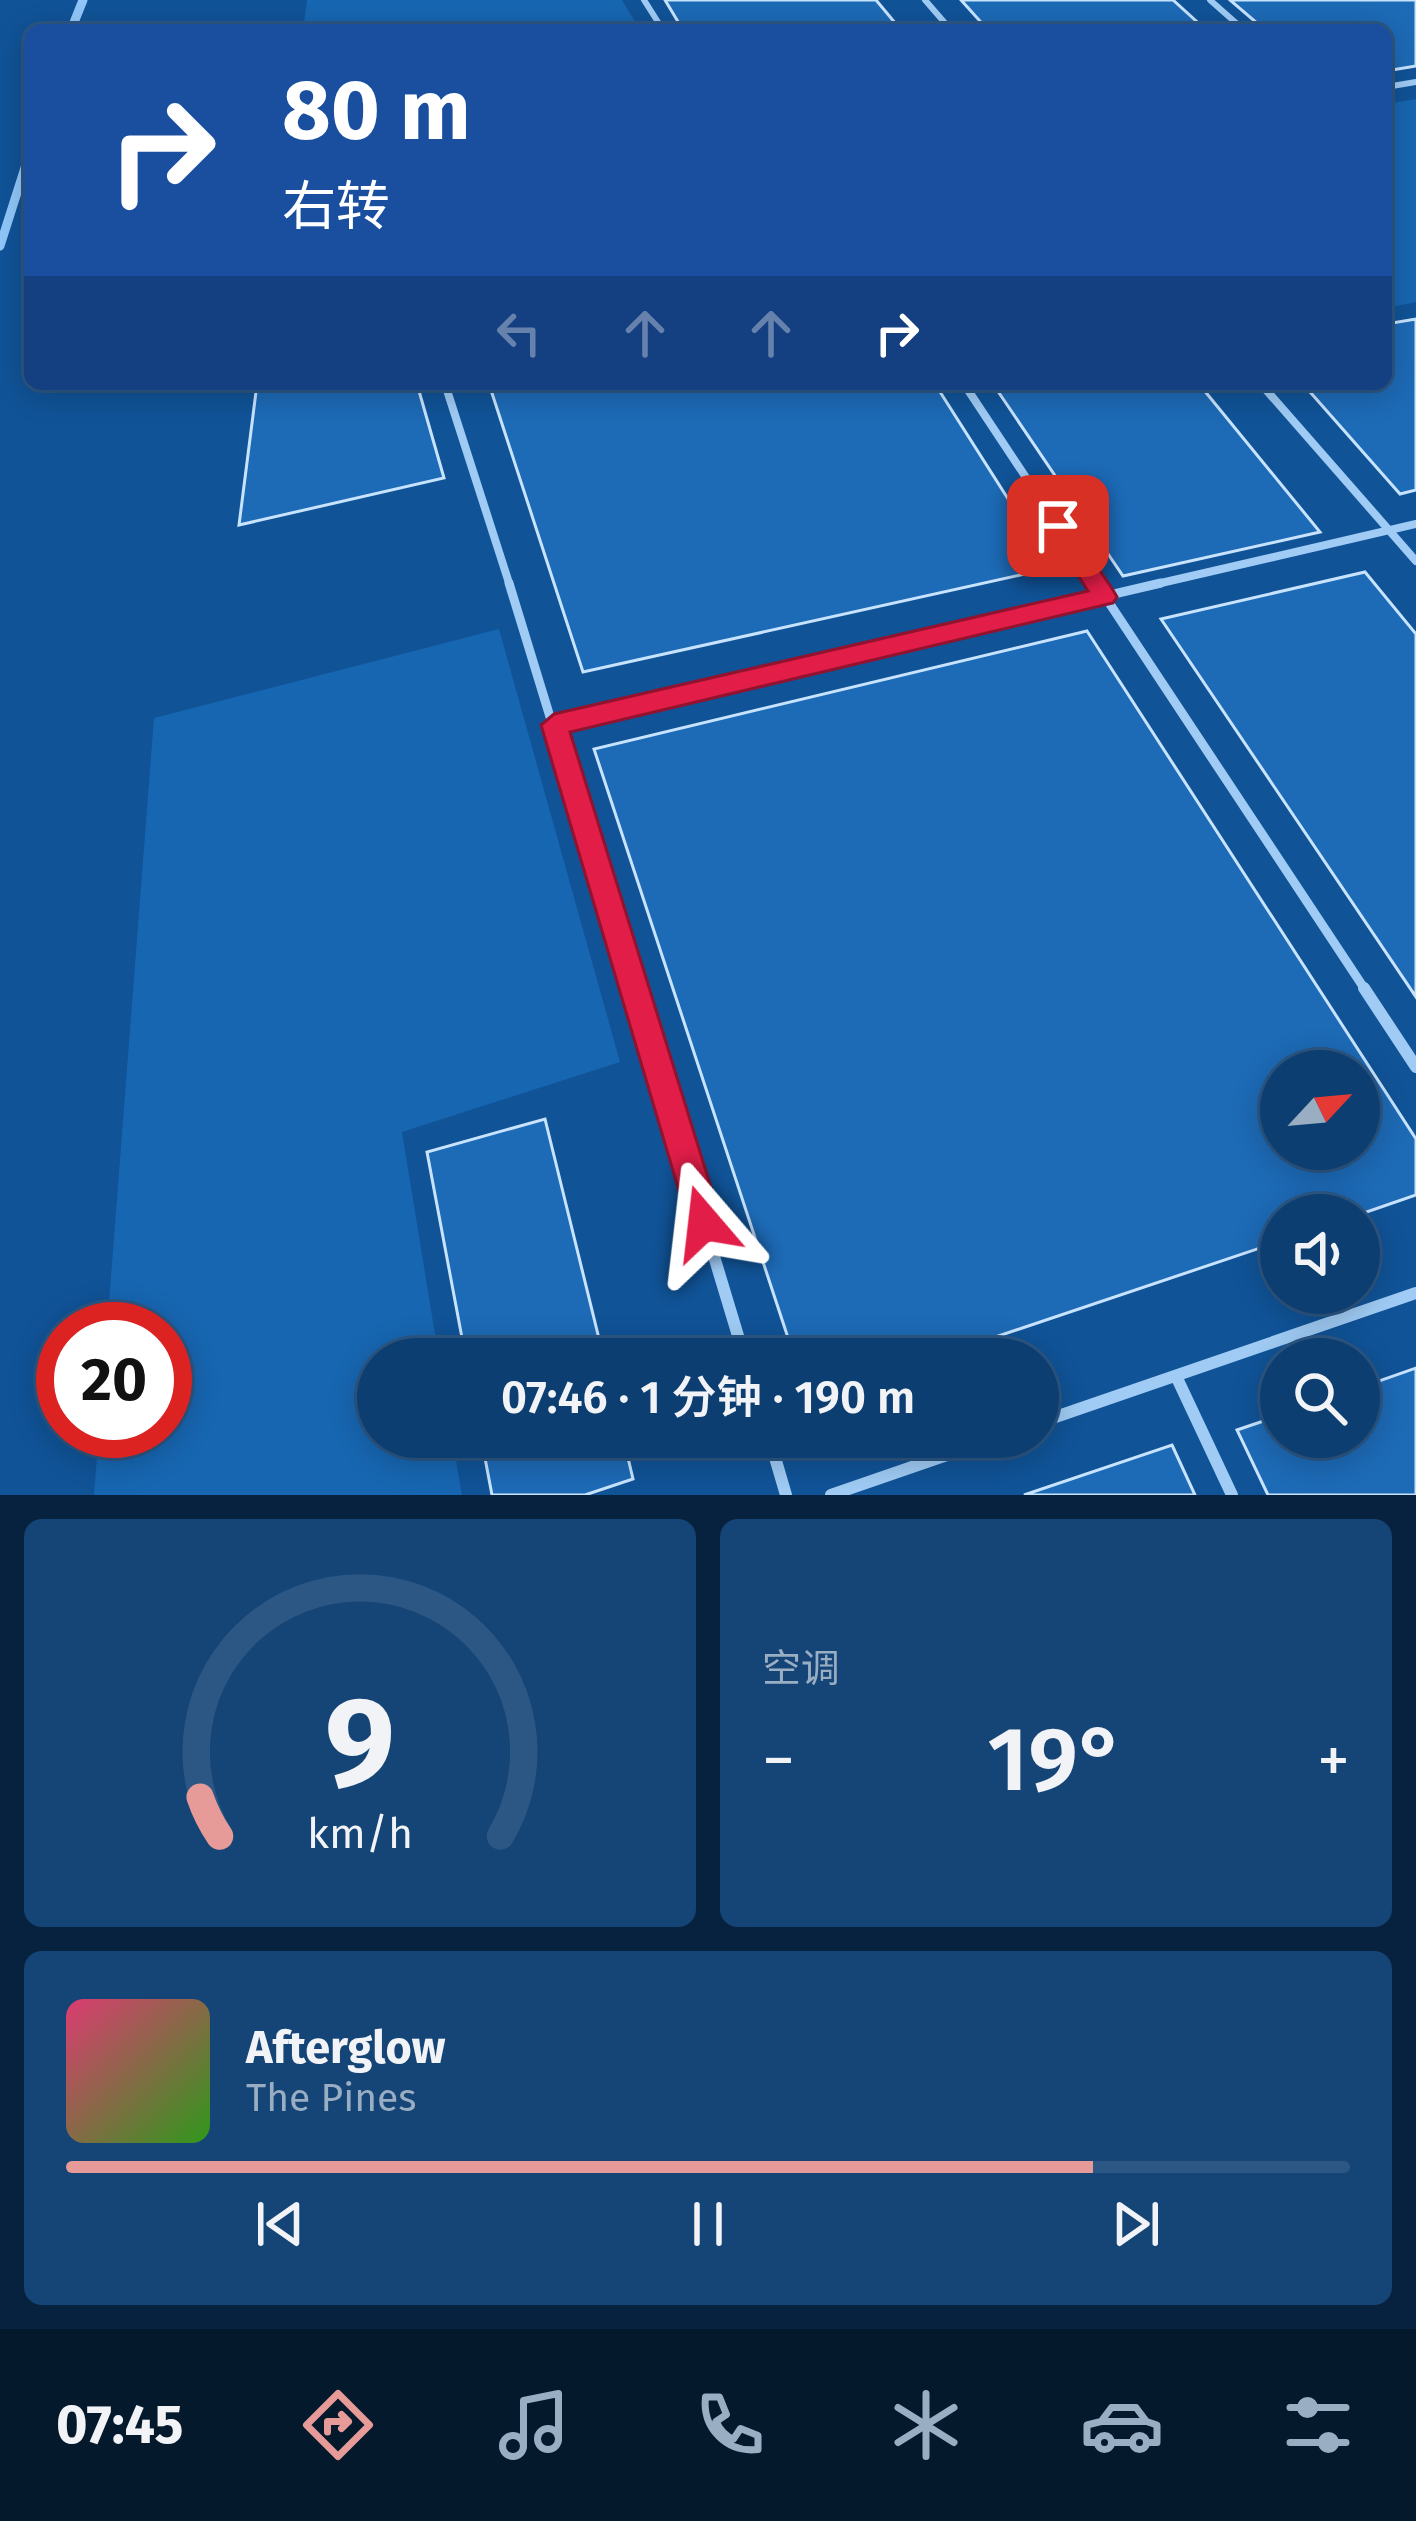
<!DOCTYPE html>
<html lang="zh">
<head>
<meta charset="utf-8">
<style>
	body { margin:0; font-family:"Fira Sans","Noto Sans SC",sans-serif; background:#154576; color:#f1f3f6; height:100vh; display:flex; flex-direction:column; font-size:45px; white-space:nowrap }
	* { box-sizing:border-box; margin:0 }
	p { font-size:39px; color:#9aaec3 }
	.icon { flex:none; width:66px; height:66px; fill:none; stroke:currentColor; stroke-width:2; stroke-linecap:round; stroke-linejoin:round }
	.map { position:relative; height:1495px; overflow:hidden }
	.panel { display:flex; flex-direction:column; gap:24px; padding:24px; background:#07223e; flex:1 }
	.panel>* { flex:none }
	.banner { position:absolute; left:24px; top:24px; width:1368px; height:366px; border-radius:18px; box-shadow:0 6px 30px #0003,0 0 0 3px #2c5784; background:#1a4fa0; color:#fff; overflow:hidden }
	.needle { width:78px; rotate:64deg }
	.controls { position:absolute; left:1260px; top:1050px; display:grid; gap:24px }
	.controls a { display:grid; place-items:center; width:120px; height:120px; border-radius:50%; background:#0c3e71; box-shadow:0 6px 30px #0003,0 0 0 3px #2c5784; font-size:60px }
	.speed { position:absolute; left:36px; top:1302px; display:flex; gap:24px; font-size:60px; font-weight:700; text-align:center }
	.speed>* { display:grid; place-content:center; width:156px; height:156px; border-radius:50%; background:#0c3e71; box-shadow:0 6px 30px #0003,0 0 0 3px #2c5784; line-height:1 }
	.speed .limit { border:18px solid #d22; background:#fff; color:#111 }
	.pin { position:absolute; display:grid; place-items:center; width:102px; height:102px; color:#fff; margin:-51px; border-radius:24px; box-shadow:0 6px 18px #0006 }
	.me { position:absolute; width:132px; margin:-66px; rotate:343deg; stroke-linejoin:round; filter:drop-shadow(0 0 9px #0008) }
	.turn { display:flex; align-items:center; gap:42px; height:252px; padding:0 60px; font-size:54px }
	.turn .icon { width:156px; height:156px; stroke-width:2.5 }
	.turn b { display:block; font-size:84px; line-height:102px }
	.lanes { display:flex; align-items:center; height:114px; padding:0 60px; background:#0003; justify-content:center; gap:60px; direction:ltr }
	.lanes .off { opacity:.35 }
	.big { font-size:90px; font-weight:600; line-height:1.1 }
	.panel .card { flex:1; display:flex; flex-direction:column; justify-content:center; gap:18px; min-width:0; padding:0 42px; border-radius:18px; background:#154576 }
	.panel .dial { align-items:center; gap:0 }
	.dial svg { height:312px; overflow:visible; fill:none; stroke:#2c5784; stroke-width:7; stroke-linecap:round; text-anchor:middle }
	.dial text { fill:#f1f3f6; stroke:none }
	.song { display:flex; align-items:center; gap:36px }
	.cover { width:144px; height:144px; border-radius:18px; background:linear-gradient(135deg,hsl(340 70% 55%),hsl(110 70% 35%)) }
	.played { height:12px; border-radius:6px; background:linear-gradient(90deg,#e69b98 80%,#2c5784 80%) }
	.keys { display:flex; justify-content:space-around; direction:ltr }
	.heat { display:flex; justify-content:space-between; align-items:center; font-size:66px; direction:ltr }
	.panel .tiles { flex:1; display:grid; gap:24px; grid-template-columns:1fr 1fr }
	.card:last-child { grid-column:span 2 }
	.trip { position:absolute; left:357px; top:1338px; width:702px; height:120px; border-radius:60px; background:#0c3e71; box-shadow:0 6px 30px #0003,0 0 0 3px #2c5784; font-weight:600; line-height:120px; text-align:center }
	.tab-bar { display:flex; height:192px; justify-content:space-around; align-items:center; background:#05192d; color:#9aaec3 }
	.tab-bar .icon { width:84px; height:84px }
	.tab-bar .selected { color:#e69b98 }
	.tab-bar b { font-size:54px; color:#f1f3f6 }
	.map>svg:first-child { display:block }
	.green { fill:#1766b1 }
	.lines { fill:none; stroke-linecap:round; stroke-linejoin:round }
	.stream { stroke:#90c7f8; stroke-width:9 }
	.building { fill:#1d6ab6; stroke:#c7e3fe; stroke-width:3; fill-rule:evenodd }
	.lane-far3 { stroke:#9fcbf4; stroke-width:6 }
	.lane-far2 { stroke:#9fcbf4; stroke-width:8 }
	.lane-far1 { stroke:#9fcbf4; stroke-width:9 }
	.lane { stroke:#9fcbf4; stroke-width:12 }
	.route { fill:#e11d48; stroke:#92132f; stroke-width:3 }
</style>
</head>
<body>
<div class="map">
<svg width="1416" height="1495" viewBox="0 0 1416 1495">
	<rect width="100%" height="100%" fill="#105397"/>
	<path class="green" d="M307 0H622L640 30H303Z
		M1416 99V302L1386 308V104Z
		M499 629 620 1062 402 1132 439 1359H378V1437H452L462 1495H94L99 1431H165V1329H107L154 718Z"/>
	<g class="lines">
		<path class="stream" d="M71 30 83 0
			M0 246 30 152"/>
	</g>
	<path class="building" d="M665 0H876L901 30H683Z
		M961 0H1173L1206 30H988Z
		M1230 0H1416V66L1386 71V30H1265Z
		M1416 319V490L1400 494 1303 384H1386V324Z
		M257 384H417L444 478 239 525Z
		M489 384H935L1052 568 583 672Z
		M993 384H1199L1320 532 1123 576Z
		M1365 572 1416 634V997L1161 619Z
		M1087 631 1416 1139V1195L1358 1215H1281V1241L930 1359H795L594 749ZM1281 1071H1359V1149H1281Z
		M545 1119 604 1359H466L427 1152Z
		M1416 1368V1495H1268L1237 1430 1281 1415V1437H1359V1388Z
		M481 1437H623L633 1479 585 1495H492Z
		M1172 1445 1195 1495H1024Z"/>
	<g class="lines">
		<path class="lane-far3" d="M644 0 663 30
			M925 0 951 30
			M1210 0 1244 30
			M1386 87 1416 82"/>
		<path class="lane-far2" d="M445 384 510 586
			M964 384 1098 586
			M1261 384 1416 561
			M1148 586 1416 524"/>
		<path class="lane-far1" d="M509 583 634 991
			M1096 583 1366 991
			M554 725 1161 583"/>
		<path class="lane" d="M633 988 745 1359
			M1364 988 1416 1067
			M1176 1376 1232 1495
			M1038 1423 1416 1293
			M769 1437 786 1495
			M831 1495 999 1437"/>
	</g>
	<path class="route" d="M1058 517 1066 520 1113 590 1117 597 1113 603 570 732 722 1223 717 1235 704 1240 692 1235 541 725 554 714 1088 591 1046 526Z"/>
</svg>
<div class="controls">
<a><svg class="needle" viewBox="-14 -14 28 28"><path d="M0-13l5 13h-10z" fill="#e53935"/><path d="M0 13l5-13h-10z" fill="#9aaec3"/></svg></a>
<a><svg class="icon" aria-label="sound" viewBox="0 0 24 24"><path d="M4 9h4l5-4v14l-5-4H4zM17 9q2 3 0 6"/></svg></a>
<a><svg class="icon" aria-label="search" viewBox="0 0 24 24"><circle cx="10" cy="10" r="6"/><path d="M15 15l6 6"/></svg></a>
</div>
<div class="speed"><div class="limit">20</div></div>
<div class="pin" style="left:1058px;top:526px;background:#d93025"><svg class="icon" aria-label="arrive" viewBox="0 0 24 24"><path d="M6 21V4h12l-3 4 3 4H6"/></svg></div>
<svg class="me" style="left:704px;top:1223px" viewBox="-20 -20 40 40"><path d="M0-17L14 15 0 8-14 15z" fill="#e11d48" stroke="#fff" stroke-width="4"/></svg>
<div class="trip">07:46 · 1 分钟 · 190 m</div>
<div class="banner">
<div class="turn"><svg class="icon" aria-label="right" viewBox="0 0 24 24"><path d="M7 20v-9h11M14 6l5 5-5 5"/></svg><div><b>80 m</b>右转</div></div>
<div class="lanes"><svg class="icon off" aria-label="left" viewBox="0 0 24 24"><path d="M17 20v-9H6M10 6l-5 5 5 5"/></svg><svg class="icon off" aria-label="ahead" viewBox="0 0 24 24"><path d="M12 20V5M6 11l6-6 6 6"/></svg><svg class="icon off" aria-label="ahead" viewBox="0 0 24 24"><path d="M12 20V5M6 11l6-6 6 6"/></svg><svg class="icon" aria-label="right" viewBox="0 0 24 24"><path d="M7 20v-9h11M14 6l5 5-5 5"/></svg></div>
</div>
</div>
<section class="panel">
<div class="tiles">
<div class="card dial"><svg viewBox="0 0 100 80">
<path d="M14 69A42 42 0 1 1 86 69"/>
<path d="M14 69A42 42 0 0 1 9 59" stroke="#e69b98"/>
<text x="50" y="56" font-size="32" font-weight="700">9</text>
<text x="50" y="72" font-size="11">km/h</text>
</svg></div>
<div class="card"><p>空调</p>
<div class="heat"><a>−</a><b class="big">19°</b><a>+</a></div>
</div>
<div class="card">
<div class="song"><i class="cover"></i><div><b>Afterglow</b><p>The Pines</p></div></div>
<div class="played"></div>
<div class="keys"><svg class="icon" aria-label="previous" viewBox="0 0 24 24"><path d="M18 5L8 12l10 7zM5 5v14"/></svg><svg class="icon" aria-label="pause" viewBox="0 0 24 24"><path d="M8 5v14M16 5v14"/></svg><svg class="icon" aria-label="next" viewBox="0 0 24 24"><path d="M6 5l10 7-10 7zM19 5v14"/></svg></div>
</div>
</div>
</section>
<nav class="tab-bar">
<b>07:45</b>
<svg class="icon selected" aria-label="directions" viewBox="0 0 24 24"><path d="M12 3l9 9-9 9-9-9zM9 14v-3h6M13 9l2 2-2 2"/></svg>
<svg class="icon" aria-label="music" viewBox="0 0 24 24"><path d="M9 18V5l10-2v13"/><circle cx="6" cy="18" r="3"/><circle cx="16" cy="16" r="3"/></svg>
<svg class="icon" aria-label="phone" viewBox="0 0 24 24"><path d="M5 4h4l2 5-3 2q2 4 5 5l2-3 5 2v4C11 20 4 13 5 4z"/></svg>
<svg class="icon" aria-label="climate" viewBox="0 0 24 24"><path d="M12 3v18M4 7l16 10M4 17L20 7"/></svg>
<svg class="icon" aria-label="car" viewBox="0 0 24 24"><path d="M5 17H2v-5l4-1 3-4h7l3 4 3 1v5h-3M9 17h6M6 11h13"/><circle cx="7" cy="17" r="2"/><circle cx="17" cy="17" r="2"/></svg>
<svg class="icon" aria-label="filters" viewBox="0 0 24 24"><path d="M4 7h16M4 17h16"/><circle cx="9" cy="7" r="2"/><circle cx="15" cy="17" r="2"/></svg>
</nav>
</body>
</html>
